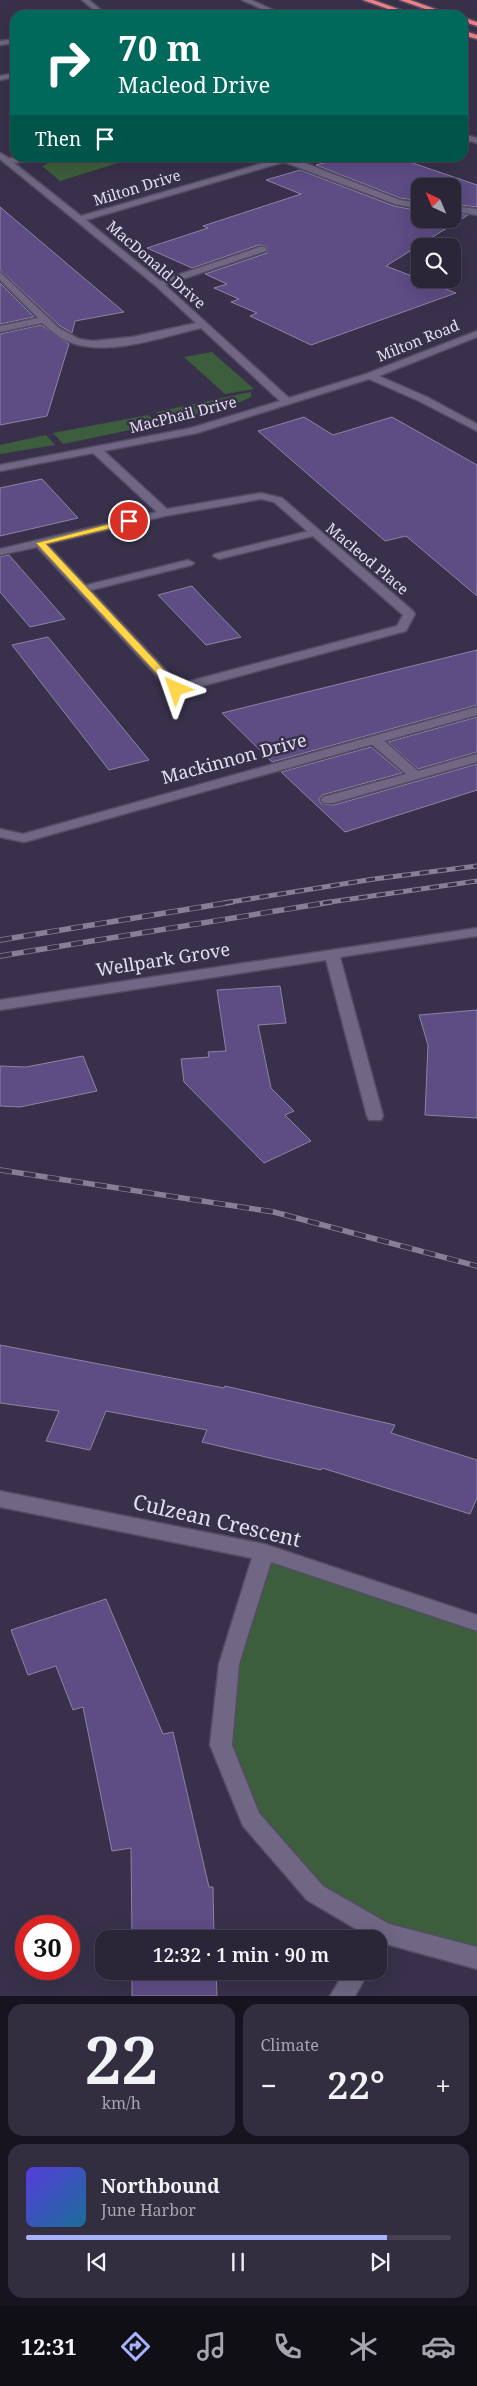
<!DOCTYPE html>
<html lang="en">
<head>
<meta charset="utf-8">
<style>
	body { margin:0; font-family:"Noto Serif",serif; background:#332d40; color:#f1f3f6; height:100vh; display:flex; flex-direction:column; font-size:19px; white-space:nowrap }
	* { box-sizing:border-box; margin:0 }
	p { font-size:16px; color:#a6a5ae }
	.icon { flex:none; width:28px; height:28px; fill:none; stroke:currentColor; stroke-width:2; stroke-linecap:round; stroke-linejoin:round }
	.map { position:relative; height:1996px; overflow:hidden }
	.drawer { display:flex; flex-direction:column; gap:8px; padding:8px; background:#18141f; flex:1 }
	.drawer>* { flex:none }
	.banner { position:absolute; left:10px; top:10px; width:458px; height:152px; border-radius:15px; box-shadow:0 5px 20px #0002,0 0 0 1px #474253; background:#00695c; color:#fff; overflow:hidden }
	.needle { width:32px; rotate:316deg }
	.tools { position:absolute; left:411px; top:178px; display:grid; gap:10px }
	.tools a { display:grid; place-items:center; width:50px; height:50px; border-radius:10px; background:#2b2538; box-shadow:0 5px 20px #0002,0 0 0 1px #474253; font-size:25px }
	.speed { position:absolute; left:15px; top:1915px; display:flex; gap:10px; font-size:25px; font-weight:700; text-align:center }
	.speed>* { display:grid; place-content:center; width:65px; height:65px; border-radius:50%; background:#2b2538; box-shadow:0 5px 20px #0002,0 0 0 1px #474253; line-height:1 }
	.speed .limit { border:8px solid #d22; background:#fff; color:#111 }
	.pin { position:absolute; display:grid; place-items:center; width:42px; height:42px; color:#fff; margin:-21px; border:2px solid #fff; border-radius:50%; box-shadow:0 1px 5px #0007 }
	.me { position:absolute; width:55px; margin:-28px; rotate:317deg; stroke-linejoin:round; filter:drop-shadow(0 0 4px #0008) }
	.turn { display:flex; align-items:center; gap:18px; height:105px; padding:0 25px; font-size:22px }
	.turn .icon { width:65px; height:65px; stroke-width:2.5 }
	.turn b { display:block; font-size:35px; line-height:42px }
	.then { display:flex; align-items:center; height:48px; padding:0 25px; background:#0003; gap:10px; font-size:19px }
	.big { font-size:38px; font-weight:600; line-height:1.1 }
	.drawer .tile { flex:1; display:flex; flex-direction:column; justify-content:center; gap:8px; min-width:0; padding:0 18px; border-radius:15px; background:#332d40 }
	.drawer .dial { align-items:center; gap:0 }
	.dial b { font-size:65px; line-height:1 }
	.song { display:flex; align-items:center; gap:15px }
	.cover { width:60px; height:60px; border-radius:8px; background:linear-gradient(135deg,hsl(250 70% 55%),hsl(200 70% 35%)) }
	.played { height:5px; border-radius:2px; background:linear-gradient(90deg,#a7b1fc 85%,#474253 85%) }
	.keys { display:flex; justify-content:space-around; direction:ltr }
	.heat { display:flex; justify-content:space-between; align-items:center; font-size:28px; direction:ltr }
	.drawer .tiles { flex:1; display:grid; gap:8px; grid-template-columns:1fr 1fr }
	.tile:last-child { grid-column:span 2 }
	.trip { position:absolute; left:95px; top:1930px; width:292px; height:50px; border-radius:15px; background:#2b2538; box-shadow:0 5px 20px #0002,0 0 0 1px #474253; font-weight:600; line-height:50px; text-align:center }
	.dock { display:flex; height:80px; justify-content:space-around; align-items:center; background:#110f16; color:#a6a5ae }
	.dock .icon { width:35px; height:35px }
	.dock .on { color:#a7b1fc }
	.dock b { font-size:22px; color:#f1f3f6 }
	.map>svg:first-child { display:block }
	.green { fill:#3c5e3c }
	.building { fill:#5e4c85; stroke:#8c84a2 }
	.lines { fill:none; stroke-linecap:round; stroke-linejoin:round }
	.lane-casing { stroke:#534c62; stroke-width:3 }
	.street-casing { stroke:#534c62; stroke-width:3 }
	.highway-casing { stroke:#534c62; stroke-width:3 }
	.lane { fill:#6f6783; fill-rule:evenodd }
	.street { fill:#6f6783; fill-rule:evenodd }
	.highway { fill:#f28287; fill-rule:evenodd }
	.rail-far1-casing { stroke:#867f95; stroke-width:5 }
	.rail-casing { stroke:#867f95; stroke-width:5.5 }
	.rail-far1 { stroke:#39314b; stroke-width:3; stroke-dasharray:9; stroke-linecap:butt }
	.rail { stroke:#39314b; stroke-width:4; stroke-dasharray:12; stroke-linecap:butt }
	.route { fill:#ffd54a; stroke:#a68a30 }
	.labels { text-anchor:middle; stroke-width:5; stroke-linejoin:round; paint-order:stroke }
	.far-street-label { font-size:15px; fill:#e3dfef; stroke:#39314b }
	.street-label { font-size:18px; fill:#e3dfef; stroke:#39314b }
	.near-street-label { font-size:21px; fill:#e3dfef; stroke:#39314b }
</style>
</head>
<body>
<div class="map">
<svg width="477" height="1996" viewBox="0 0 477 1996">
	<rect width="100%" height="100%" fill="#39314b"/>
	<path class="green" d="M59 158H134L60 181 42 166Z
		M212 352 254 389 225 394 184 357Z
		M251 392V397L240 402 165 422 156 412Z
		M148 415 159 424 63 444 53 433Z
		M46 435 55 445 0 454V445Z
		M264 1552 477 1623V1958L384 1933 315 1893 251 1819 221 1745 229 1664Z"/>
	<path class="building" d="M341 158H398L477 185V207L452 204V186H420V201L400 198 316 165Z
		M300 170 394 206 420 211V219H452V213L468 215 386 266 456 293 311 345 250 316 257 313 231 302 239 299 214 288 227 284 205 274 267 253V246L259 245 192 268 147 248 208 228 203 226 301 194 266 180Z
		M0 207 124 312 75 321 72 333 60 326 0 270Z
		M0 283 34 317 0 324Z
		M41 325 69 344 47 416 0 425V334Z
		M304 417 333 435 392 417 477 465V596L406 536 385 541 258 431Z
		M42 479 78 518 0 536V488Z
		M9 555 65 619 30 627 0 592V557Z
		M192 586 202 597 241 637 206 645 158 595Z
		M48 637 149 760 109 770 12 645Z
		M477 650V705L272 762 222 713Z
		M477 717V752L418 769 388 742Z
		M371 747 402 773 322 795 319 799 321 804 334 805 477 764V790L345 832 281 772Z
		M280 986 286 1023 258 1025 271 1088 294 1111 285 1115 311 1141 264 1163 184 1082 181 1059 209 1057 208 1052 226 1051 217 990Z
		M477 1010V1118L425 1115 428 1045 419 1015Z
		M83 1056 97 1091 20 1107 0 1106V1066L26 1067Z
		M0 1345 224 1388 225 1386 395 1425 391 1433 477 1460V1498L470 1514 322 1468 321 1470 202 1442 207 1430 106 1411 90 1450 46 1441 59 1411 0 1403Z
		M106 1599 163 1734 173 1732 209 1887H213L214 1939H132L131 1848 112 1851 83 1707 73 1710 56 1666 28 1675 11 1630Z
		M132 1971H216L217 1996H132Z"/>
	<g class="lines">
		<defs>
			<path id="lane" d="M15 39V43L0 45V41Z
				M313 530 317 531V535L219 559 213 556 215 554Z
				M188 560 194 563 192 565 83 592 77 589 79 587Z
				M375 736 380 737 418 771 477 754V762L333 803H323L321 800 323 797 406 774 370 743 369 740Z"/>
			<path id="street" d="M82 0H89L107 15H100Z
				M242 0H251L284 15H275Z
				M15 73V77L0 80V76Z
				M462 134 477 138V143L462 139Z
				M0 153 9 158H32L31 160 14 163 81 216 281 158H292L400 200 420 203V209L395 204 284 162 86 220 160 281 260 247H266V251L165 285 289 398 366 374 477 331V337L379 376 427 397 477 424V431L419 401 369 379 197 433 104 451 167 509 261 493 282 498 413 611 415 614 406 631 176 693 172 692 37 547 0 555V549L157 512 93 453 0 471V465L191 428 280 401 201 328C162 337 114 355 75 344 62 340 52 332 42 323L0 332V326L38 318 0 280V272L59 328 79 339 93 341 132 337 196 323 156 286 0 159ZM261 499 274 502 403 615 397 626 179 684 47 544 165 516Z
				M452 206 477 209V215L452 211Z
				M477 707V715L28 841 23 842 0 837V829L23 834Z
				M477 928V936L340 957 383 1116 381 1120H369L367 1116 326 960 0 1010V1000Z
				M0 1491 264 1544 477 1615V1631L271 1562 239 1664 232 1745 259 1813 323 1886 389 1924 477 1947V1969L379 1942V1939H373L307 1900 243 1826 210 1745 219 1664 252 1558 0 1507Z
				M345 1971H369L355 1996H330Z"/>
			<path id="highway" d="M363 0H373L415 15H405Z
				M400 0H410L452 15H442Z
				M462 17 477 22V26L462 21Z
				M462 30 477 35V39L462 35Z"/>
		</defs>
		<use href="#lane" class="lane-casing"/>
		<use href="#street" class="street-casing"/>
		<use href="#highway" class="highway-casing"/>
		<use href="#lane" class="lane"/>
		<use href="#street" class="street"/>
		<use href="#highway" class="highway"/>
		<defs>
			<path id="rail-far1" d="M224 903 374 879 477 866
				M323 903 477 881"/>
			<path id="rail" d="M0 940 232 902
				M0 956 331 902
				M0 1170 274 1212 477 1266"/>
		</defs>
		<use href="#rail-far1" class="rail-far1-casing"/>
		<use href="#rail" class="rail-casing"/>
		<use href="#rail-far1" class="rail-far1"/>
		<use href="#rail" class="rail"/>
	</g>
	<path class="route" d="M129 519 134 521 132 523 46 544 180 687V691H173L36 543Z"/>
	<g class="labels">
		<g class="far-street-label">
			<text transform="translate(137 188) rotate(-17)" y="5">Milton Drive</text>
			<text transform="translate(156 265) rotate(41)" y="5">MacDonald Drive</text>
			<text transform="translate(418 341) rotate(-22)" y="5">Milton Road</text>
			<text transform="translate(183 415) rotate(-14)" y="5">MacPhail Drive</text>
			<text transform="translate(367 559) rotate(40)" y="5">Macleod Place</text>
		</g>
		<g class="street-label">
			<text transform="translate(234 759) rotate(-15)" y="6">Mackinnon Drive</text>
			<text transform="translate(163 960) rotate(-9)" y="6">Wellpark Grove</text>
		</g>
		<g class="near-street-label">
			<text transform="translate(217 1521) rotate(13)" y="7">Culzean Crescent</text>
		</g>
	</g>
</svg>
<div class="tools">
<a><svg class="needle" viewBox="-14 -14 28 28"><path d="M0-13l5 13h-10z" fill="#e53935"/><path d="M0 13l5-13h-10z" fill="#a6a5ae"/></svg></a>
<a><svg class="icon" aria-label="search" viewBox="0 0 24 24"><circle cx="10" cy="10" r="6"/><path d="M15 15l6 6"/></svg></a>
</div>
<div class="speed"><div class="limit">30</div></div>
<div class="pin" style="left:129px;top:521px;background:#d93025"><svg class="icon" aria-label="arrive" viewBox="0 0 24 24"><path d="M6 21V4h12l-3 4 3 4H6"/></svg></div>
<svg class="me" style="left:176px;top:689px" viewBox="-20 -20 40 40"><path d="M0-17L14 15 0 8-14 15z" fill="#ffd54a" stroke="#fff" stroke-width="4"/></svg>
<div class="trip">12:32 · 1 min · 90 m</div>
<div class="banner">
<div class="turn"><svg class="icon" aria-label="right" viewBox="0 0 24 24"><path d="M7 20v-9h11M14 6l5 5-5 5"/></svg><div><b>70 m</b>Macleod Drive</div></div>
<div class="then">Then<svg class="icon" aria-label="arrive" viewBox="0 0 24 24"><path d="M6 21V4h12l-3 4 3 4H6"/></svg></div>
</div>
</div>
<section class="drawer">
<div class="tiles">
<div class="tile dial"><b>22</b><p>km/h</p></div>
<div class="tile"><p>Climate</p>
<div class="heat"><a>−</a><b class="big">22°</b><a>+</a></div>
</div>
<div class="tile">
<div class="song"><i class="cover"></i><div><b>Northbound</b><p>June Harbor</p></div></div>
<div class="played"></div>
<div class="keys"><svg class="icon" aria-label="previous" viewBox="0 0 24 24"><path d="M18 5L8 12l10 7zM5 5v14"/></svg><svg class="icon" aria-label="pause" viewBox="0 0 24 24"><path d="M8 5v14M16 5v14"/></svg><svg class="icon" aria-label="next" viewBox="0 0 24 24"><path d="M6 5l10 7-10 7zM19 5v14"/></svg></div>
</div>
</div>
</section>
<nav class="dock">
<b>12:31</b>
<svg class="icon on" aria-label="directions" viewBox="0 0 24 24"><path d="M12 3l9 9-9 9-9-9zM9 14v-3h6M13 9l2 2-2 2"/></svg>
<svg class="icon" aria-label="music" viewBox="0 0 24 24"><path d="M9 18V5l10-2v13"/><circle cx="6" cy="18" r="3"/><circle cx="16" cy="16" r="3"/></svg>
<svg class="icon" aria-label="phone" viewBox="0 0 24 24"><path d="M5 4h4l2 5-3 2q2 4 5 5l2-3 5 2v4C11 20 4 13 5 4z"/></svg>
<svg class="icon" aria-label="climate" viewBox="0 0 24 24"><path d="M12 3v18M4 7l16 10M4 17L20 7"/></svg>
<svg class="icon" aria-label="car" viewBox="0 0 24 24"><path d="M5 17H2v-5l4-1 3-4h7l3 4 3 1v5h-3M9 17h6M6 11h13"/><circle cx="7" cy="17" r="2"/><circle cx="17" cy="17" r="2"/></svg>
</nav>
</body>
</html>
